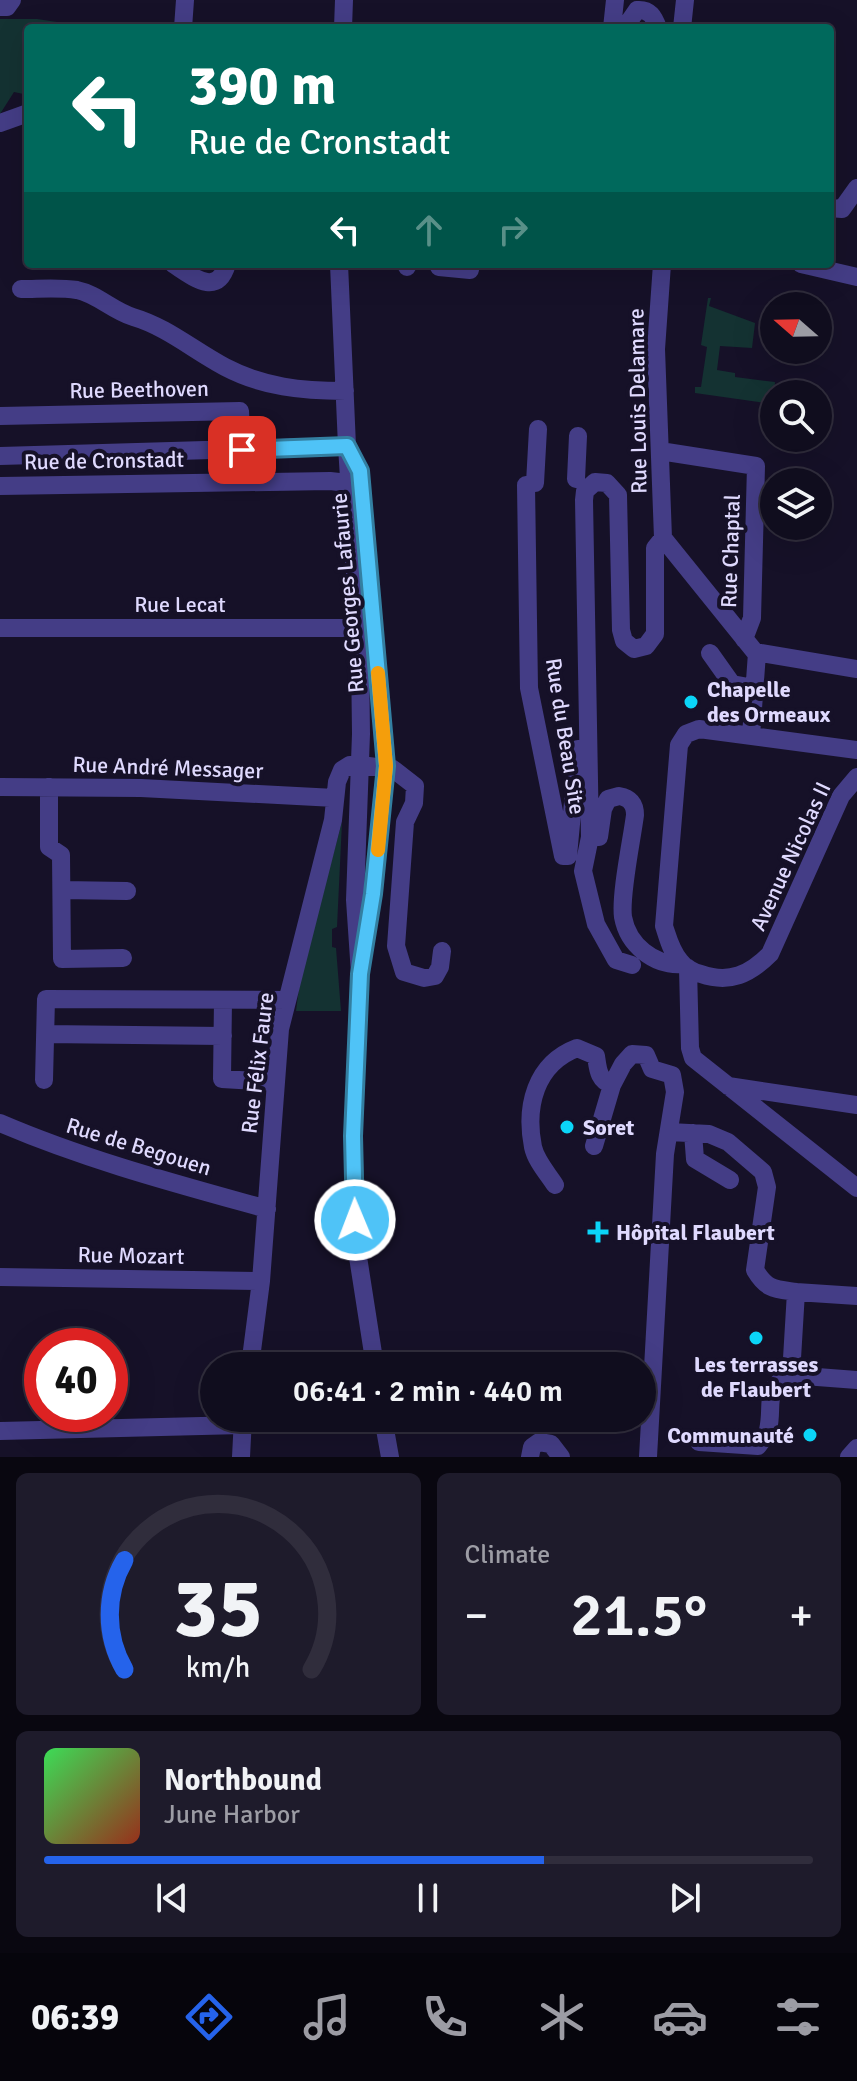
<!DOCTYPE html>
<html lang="en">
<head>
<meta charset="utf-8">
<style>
	body { margin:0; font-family:Signika,sans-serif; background:#1e1b2b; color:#f1f3f6; height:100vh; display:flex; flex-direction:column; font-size:30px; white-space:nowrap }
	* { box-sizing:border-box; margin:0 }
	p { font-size:26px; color:#9c9ca4 }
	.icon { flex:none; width:44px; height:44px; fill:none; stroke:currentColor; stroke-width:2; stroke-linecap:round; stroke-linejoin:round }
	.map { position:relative; height:1457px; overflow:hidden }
	.panel { display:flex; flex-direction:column; gap:16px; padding:16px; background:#090710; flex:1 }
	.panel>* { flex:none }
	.hud { position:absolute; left:24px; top:24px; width:810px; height:244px; border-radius:8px; box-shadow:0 8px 32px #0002,0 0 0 2px #302d3c; background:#00695c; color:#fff; overflow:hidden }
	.needle { width:52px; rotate:290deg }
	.fabs { position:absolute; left:760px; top:292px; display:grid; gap:16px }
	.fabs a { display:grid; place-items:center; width:72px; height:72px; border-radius:50%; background:#100d1e; box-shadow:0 8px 32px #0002,0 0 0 2px #302d3c; font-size:40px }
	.speed { position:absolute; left:24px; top:1328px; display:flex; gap:16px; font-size:40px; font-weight:700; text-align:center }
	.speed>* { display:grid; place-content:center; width:104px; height:104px; border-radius:50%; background:#100d1e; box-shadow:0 8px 32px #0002,0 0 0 2px #302d3c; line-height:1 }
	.speed .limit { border:12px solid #d22; background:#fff; color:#111 }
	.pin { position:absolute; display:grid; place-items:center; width:68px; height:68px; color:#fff; margin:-34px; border-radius:16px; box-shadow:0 4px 12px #0006 }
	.me { position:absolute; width:88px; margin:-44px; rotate:359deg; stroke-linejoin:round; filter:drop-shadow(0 0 6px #0008) }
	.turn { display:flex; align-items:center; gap:28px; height:168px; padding:0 32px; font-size:36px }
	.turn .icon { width:104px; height:104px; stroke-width:2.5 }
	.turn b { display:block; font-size:56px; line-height:68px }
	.lanes { display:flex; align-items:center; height:76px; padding:0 32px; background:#0003; justify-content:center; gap:40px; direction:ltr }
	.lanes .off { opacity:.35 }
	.big { font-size:60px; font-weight:600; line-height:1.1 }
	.panel .card { flex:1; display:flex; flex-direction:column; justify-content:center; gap:12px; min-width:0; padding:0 28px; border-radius:12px; background:#1e1b2b }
	.panel .dial { align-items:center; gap:0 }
	.dial svg { height:208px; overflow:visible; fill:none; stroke:#302d3c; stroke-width:7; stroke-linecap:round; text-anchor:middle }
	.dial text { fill:#f1f3f6; stroke:none }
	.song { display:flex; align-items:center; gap:24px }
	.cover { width:96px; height:96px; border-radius:12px; background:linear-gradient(135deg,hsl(130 70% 55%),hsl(10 70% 35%)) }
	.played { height:8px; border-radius:4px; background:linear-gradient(90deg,#2563eb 65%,#302d3c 65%) }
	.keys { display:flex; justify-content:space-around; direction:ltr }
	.heat { display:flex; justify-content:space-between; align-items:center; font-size:44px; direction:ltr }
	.panel .tiles { flex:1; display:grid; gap:16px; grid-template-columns:1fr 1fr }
	.card:last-child { grid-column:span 2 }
	.trip { position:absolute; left:200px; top:1352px; width:456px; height:80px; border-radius:40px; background:#100d1e; box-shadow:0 8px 32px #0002,0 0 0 2px #302d3c; font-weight:600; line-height:80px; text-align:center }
	.tab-bar { display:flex; height:128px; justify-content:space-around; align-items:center; background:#06050c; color:#9c9ca4 }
	.tab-bar .icon { width:56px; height:56px }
	.tab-bar .active { color:#2563eb }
	.tab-bar b { font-size:36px; color:#f1f3f6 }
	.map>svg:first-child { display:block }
	.green { fill:#143232 }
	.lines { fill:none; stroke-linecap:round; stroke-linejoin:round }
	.minor { stroke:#443d86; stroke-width:18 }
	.route-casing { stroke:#337fa1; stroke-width:20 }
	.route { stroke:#4fc3f7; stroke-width:14 }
	.slow { stroke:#f59e0b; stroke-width:14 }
	.poi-dot { fill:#0bd5f8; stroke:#161128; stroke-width:3 }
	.labels { text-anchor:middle; stroke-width:8; stroke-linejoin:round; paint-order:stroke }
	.street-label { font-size:22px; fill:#dfd9fe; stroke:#161128 }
	.poi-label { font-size:22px; font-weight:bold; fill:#dfd9fe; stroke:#161128; text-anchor:start }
</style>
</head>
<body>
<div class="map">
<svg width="857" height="1457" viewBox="0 0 857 1457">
	<rect width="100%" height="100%" fill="#161128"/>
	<path class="green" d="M0 19H37L97 28H28V95L14 92 0 114Z
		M708 298H711L709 306 755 323 752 348 720 346 717 370 735 373V377L775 382 773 404 695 393V387H701L707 347 701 345Z
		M342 822 337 927 332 929V947L336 948 341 1011H296L301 973Z"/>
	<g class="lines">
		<path class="minor" d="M0 7H7L12 0
			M183 28 185 0
			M343 28 344 0
			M612 28 615 0
			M628 28V23L637 10C650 9 654 17 658 28
			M682 28 685 0
			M0 123 28 113
			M830 208 842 209 857 188
			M173 264C192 276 217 298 227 264
			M339 264 347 446 360 654 361 734 355 900 360 974 353 1136 355 1220 358 1257 375 1366
			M439 264V267L470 270V264
			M662 264 656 349 663 538
			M801 264 857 277
			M407 267V264
			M21 289C39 289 59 287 77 290 97 294 113 311 133 317 167 327 193 350 225 367 263 387 302 391 345 391
			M0 416 240 411 242 450
			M660 451 756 466 752 618 744 639
			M0 456 347 446
			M359 468 386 766 373 894 365 944
			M576 479 578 436
			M535 483 538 429
			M526 485 529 688 563 856H568L578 749
			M0 486 330 481 339 482 349 490
			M663 538 755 652 857 669
			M0 628H359
			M710 653 732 684 754 688
			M751 736 757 653
			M857 750 699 729 686 734 679 745 664 926C668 938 671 951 680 961 685 968 693 972 701 974 730 984 750 974 770 954L841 796 857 777
			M0 787 141 788 335 798
			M49 787V847L61 855 62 959 123 958
			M599 837 603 809 608 799 619 796C630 798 635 804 635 815 632 839 620 895 623 917 628 945 654 966 682 964
			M62 890 127 891
			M632 965 616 960 596 924 583 871 590 837 584 500 585 491 595 482 607 483 618 495 621 630 624 641 634 649 646 646 655 634V548L663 538
			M688 968 690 1048 693 1058 857 1188
			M223 1000 222 1079 276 1082
			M45 1034 223 1036
			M44 1080 46 999 287 1000
			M728 1086 857 1105
			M0 1123C86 1160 177 1184 267 1209
			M669 1132 709 1134 728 1142 763 1172 767 1187 755 1270C767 1290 775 1289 796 1292
			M693 1133 695 1159 730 1180
			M594 1146 612 1085
			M555 1185C548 1174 536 1161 533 1147 525 1107 535 1064 577 1048L596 1056C598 1069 598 1080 612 1085L623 1064 632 1054 646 1055 652 1069 672 1075 675 1092 665 1154 648 1457
			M0 1277 261 1281
			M250 1366 261 1281 280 1029 333 820 337 782 342 770 350 765H360L393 769 415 786 414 803 405 822 396 946 404 972 424 978 435 976 440 967 442 951
			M791 1375 857 1380
			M383 1418 390 1457
			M0 1431 242 1425
			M699 1442 758 1446C762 1441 766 1436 768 1430 774 1405 762 1387 791 1375L796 1292 857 1296
			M241 1457 243 1418
			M530 1457 532 1447 539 1442 551 1444 561 1457
			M849 1457 857 1448"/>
	</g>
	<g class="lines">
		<defs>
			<path id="route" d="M242 450 347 446 360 471 386 766 373 894 360 974 353 1136 355 1220"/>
		</defs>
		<use href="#route" class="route-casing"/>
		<use href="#route" class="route"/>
		<path class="slow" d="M378 850 386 766 378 673"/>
	</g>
	<g class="poi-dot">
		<circle cx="691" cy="702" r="8"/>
		<circle cx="567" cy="1127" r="8"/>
		<path d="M594 1220h8v8h8v8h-8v8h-8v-8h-8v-8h8z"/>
		<circle cx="756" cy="1338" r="8"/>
		<circle cx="810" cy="1435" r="8"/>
	</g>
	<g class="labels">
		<g class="street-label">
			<text transform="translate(139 389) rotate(-1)" y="8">Rue Beethoven</text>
			<text transform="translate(637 401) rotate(-91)" y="8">Rue Louis Delamare</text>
			<text transform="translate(104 460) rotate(-1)" y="8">Rue de Cronstadt</text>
			<text transform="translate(730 551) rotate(-88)" y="8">Rue Chaptal</text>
			<text transform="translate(347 593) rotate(-95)" y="8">Rue Georges Lafaurie</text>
			<text x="180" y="612">Rue Lecat</text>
			<text transform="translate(566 736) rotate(81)" y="8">Rue du Beau Site</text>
			<text transform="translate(168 767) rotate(2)" y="8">Rue André Messager</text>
			<text transform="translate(790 856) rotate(-65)" y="8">Avenue Nicolas II</text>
			<text transform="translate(257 1063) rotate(-83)" y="8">Rue Félix Faure</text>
			<text transform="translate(139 1146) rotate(17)" y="8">Rue de Begouen</text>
			<text transform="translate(131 1255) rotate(1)" y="8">Rue Mozart</text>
		</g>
		<g class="poi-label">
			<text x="707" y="697">Chapelle<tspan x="707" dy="25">des Ormeaux</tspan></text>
			<text x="583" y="1135">Soret</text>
			<text x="616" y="1240">Hôpital Flaubert</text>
			<text x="756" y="1372" text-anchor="middle">Les terrasses<tspan x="756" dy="25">de Flaubert</tspan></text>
			<text x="794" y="1443" text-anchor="end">Communauté</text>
		</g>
	</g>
</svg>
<div class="fabs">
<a><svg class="needle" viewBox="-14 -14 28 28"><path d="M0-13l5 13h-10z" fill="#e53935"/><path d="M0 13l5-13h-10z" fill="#9c9ca4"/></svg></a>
<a><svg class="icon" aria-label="search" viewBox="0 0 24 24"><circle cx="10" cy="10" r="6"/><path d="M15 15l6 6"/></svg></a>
<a><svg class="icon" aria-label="layers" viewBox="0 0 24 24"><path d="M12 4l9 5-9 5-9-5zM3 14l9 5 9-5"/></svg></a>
</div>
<div class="speed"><div class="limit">40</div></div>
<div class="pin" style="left:242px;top:450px;background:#d93025"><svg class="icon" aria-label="arrive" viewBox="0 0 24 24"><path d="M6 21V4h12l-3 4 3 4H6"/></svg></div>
<svg class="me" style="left:355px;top:1220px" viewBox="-20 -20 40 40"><circle r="17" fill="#4fc3f7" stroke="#fff" stroke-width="3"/><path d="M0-11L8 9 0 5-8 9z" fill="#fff"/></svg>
<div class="trip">06:41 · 2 min · 440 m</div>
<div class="hud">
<div class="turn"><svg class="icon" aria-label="left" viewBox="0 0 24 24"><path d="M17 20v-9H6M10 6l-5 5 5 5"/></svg><div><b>390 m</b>Rue de Cronstadt</div></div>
<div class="lanes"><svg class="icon" aria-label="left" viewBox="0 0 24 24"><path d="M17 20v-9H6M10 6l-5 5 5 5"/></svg><svg class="icon off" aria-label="ahead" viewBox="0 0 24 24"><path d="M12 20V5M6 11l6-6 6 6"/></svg><svg class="icon off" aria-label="right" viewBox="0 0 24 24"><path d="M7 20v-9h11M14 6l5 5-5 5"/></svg></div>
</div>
</div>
<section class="panel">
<div class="tiles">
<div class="card dial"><svg viewBox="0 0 100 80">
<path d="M14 69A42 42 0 1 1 86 69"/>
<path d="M14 69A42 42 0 0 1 14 27" stroke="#2563eb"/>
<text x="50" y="56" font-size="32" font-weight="700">35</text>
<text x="50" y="72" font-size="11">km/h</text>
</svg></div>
<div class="card"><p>Climate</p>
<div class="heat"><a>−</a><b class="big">21.5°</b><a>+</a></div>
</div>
<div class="card">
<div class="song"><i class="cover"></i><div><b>Northbound</b><p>June Harbor</p></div></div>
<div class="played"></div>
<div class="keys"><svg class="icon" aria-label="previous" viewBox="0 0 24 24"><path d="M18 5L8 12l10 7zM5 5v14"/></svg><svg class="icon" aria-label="pause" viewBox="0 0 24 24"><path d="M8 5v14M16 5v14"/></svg><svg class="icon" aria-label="next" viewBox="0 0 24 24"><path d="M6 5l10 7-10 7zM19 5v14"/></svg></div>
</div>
</div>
</section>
<nav class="tab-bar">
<b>06:39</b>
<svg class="icon active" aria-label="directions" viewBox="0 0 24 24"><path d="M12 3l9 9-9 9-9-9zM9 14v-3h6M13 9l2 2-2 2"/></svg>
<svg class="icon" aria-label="music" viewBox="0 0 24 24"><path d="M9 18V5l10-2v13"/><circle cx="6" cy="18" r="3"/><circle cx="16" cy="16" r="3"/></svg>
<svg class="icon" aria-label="phone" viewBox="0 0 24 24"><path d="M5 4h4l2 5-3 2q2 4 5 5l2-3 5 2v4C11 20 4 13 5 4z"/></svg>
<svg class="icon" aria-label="climate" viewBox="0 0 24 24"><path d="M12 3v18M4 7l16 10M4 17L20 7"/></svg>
<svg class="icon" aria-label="car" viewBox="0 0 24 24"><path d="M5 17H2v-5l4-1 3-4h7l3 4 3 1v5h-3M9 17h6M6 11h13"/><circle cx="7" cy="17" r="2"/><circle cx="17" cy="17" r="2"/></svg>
<svg class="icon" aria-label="filters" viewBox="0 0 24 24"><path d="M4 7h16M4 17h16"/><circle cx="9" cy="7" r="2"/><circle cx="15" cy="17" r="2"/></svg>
</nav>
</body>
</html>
